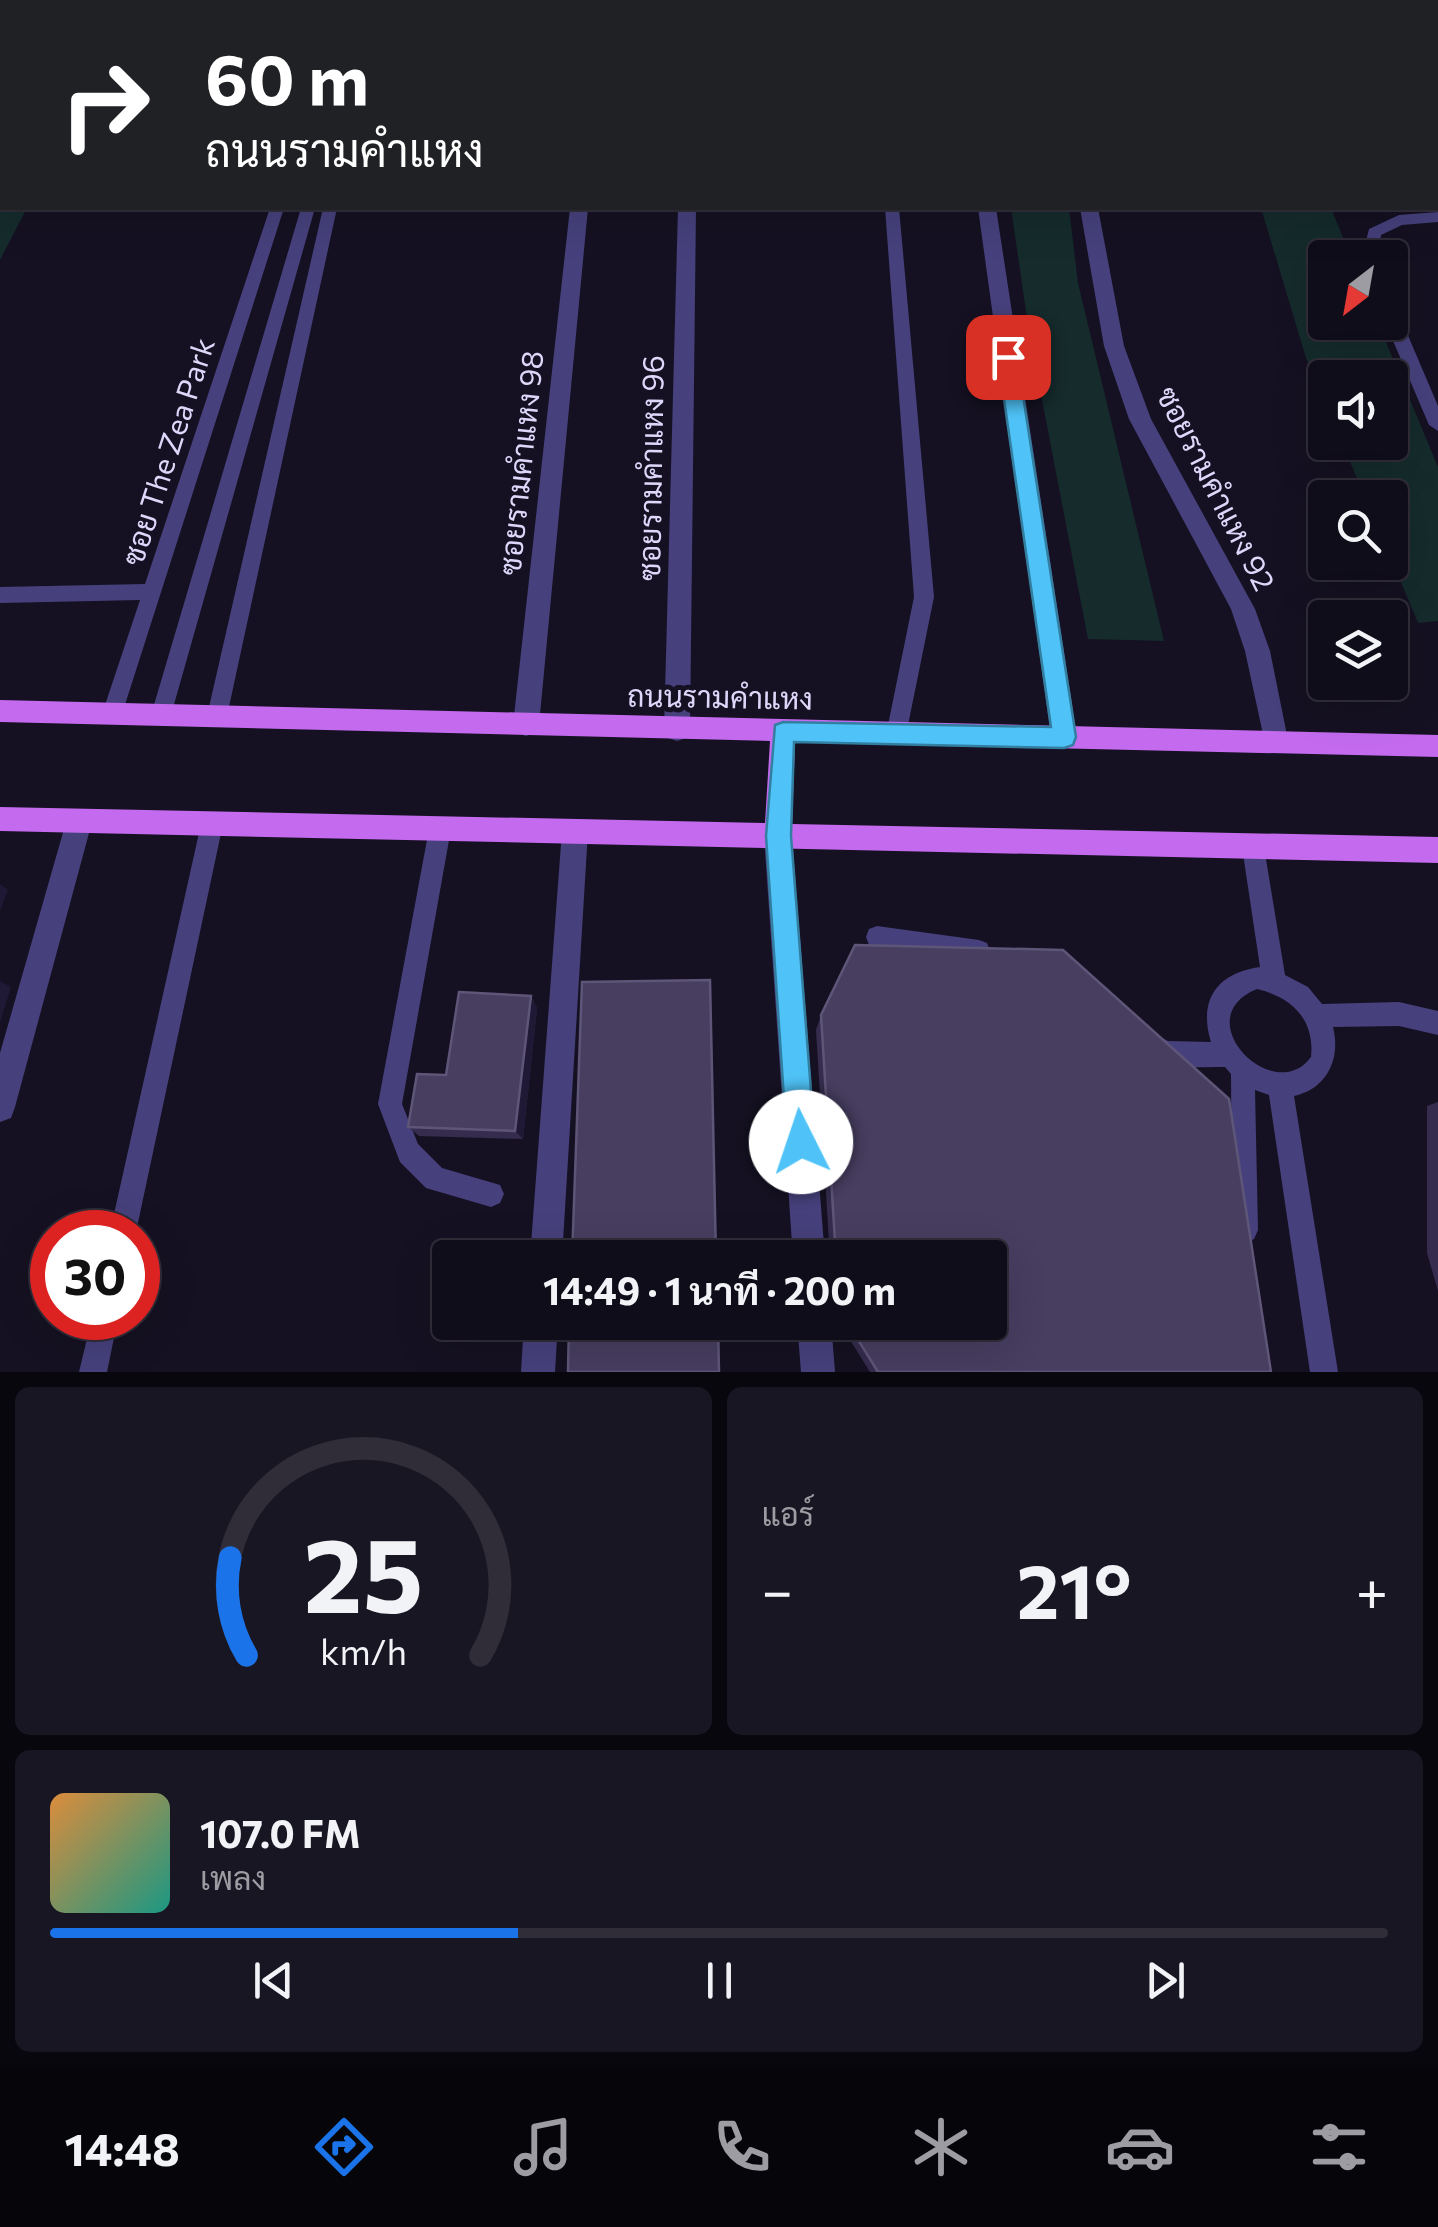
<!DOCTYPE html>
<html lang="th">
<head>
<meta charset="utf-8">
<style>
	body { margin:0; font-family:Commissioner,Sarabun,sans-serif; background:#191623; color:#f1f3f6; height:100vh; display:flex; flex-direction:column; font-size:38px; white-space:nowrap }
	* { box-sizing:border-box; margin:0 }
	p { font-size:32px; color:#9c9ca2 }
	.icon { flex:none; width:55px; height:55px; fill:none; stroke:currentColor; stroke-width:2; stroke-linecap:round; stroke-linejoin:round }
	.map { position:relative; height:1372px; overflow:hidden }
	.sheet { display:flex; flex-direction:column; gap:15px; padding:15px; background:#09070e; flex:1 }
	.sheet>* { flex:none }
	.guide { position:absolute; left:0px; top:0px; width:1440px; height:210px; box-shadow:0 10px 40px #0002,0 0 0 2px #302d39; background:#202124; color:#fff; overflow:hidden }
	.needle { width:65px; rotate:211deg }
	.buttons { position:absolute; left:1308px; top:240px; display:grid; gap:20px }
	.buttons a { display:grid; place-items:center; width:100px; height:100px; border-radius:10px; background:#100d1a; box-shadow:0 10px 40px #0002,0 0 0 2px #302d39; font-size:50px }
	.speed { position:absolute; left:30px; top:1210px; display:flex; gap:20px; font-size:50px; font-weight:700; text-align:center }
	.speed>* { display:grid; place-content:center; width:130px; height:130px; border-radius:50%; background:#100d1a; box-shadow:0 10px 40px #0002,0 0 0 2px #302d39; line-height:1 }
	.speed .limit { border:15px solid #d22; background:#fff; color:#111 }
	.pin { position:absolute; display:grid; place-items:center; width:85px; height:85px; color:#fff; margin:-42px; border-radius:20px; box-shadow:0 5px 15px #0006 }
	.me { position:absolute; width:110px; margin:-55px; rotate:356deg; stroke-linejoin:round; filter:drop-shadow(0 0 8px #0008) }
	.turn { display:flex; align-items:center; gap:35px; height:210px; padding:0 40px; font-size:45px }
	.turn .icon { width:130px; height:130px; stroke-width:2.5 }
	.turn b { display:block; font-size:70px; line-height:85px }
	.big { font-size:75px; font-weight:700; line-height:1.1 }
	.sheet .card { flex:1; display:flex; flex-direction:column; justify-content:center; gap:15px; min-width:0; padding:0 35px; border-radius:15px; background:#191623 }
	.sheet .dial { align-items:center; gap:0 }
	.dial svg { height:260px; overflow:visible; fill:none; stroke:#302d39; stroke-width:7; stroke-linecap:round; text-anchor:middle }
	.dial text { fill:#f1f3f6; stroke:none }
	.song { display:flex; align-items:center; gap:30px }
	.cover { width:120px; height:120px; border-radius:15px; background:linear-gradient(135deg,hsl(30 70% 55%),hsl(170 70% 35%)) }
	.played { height:10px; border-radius:5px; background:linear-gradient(90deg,#1a73e8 35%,#302d39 35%) }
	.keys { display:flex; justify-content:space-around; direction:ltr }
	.heat { display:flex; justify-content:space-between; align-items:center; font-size:55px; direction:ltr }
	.sheet .tiles { flex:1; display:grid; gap:15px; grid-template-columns:1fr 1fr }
	.card:last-child { grid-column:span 2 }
	.trip { position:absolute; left:432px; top:1240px; width:575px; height:100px; border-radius:10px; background:#100d1a; box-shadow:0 10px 40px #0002,0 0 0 2px #302d39; font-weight:700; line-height:100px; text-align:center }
	.tab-bar { display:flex; height:160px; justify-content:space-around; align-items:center; background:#06050a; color:#9c9ca2 }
	.tab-bar .icon { width:70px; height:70px }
	.tab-bar .selected { color:#1a73e8 }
	.tab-bar b { font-size:45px; color:#f1f3f6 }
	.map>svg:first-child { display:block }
	.green { fill:#152b2c }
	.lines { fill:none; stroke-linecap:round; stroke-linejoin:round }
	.service { fill:#46417c; fill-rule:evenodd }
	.minor { fill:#46417c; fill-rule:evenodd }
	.primary { fill:#c36aee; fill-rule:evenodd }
	.wall { fill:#352c4e }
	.shaded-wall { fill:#201935 }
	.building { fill:#473e60; stroke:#5e5678; stroke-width:2.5 }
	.route { fill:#4fc3f7; stroke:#337fa1; stroke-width:2.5 }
	.labels { text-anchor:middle; stroke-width:10; stroke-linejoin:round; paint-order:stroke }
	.street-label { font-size:30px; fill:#ddd7fa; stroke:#151122 }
</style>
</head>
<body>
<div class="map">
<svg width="1438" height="1372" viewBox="0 0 1438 1372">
	<rect width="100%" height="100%" fill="#151122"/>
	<path class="green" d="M0 0H233L2 2V208H27L0 260Z
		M1011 208H1069L1078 283 1164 641 1088 639 1029 332Z
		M1261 208H1331L1351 257 1325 258V322L1378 323 1438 467V621L1418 623 1390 556V498L1365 497 1342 443 1390 442V378H1325V402L1306 358Z"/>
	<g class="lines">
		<path class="service" d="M380 0H392V2H380Z
			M886 0H898V2H886Z
			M270 208H284L122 714 119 720 112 723 105 720 102 714 140 600 0 603V587L145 584Z
			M301 208H315L171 715 168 721 161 724 154 721 151 715Z
			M323 208H337L227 716 224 722 217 725 210 722 207 716Z
			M885 208H899L934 597 906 735 903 741 896 744 889 741 886 735 914 597Z
			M1438 212V222L1402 225 1381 235 1378 258H1362L1369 229 1399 215Z
			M1390 307 1398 312 1438 406V431L1429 425 1385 322H1390Z
			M212 814 220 817 223 824 136 1232H110L201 824 204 817Z
			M440 819 448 822 451 829 402 1104 418 1144 442 1168 500 1185 504 1194 500 1203 491 1207 426 1188 400 1162 378 1104 429 829 432 822Z
			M1253 837 1261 840 1264 847 1285 975 1308 987 1322 1004 1399 1002 1438 1011V1035L1399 1026 1333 1027C1341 1059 1327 1089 1294 1096L1338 1372H1310L1269 1095 1255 1090 1258 1230 1254 1239 1245 1243 1236 1239 1232 1230 1231 1074 1225 1067C1200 1066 1155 1074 1144 1047L1148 1039 1156 1035 1168 1041 1211 1042C1198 1000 1217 973 1260 967L1242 847 1245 840ZM1257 989C1292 997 1315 1020 1311 1057 1274 1108 1185 1018 1257 989Z
			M877 926 979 940 987 943 990 951 987 959 979 962 877 948 869 945 866 937 869 929Z
			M92 1318H118L107 1372H79Z"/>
		<path class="minor" d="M592 0H608V2H592Z
			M684 0H700V2H684Z
			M950 0H966L967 2H951Z
			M1066 0H1082V2H1066Z
			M570 208H588L539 725 535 733 526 736 517 733 513 725Z
			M678 208H696L690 730 686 738 677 741 668 738 664 730Z
			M978 208H996L1077 737 1073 745 1064 748 1055 745 1051 737Z
			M1080 208H1098L1124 346 1151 419 1255 609 1270 651 1288 740 1284 748 1275 751 1266 748 1245 651 1231 609 1129 419 1104 346Z
			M79 810 88 813 92 822 15 1107 11 1118 0 1122V1053L66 822 70 813Z
			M575 819 585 822 588 831 562 1258H530L562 831 565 822Z
			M778 823 788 827 792 836 825 1258H793L764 836 768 827Z
			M524 1322H558L555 1372H521Z
			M797 1322H831L835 1372H801Z"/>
		<path class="primary" d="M0 700 1438 735V757L795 742 792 824 1438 837V863L0 831V807L765 823 770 741 0 722Z"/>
	</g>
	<path class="wall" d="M531 996 537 1008 523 1139 419 1136 408 1127 446 1075Z
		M821 1015 1271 1372H870L839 1322H990V1258H830L816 1030Z
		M1438 1102V1291L1427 1253V1106Z"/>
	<path class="shaded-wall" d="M0 884 8 890 0 911Z
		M0 981 11 987 0 1022Z
		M531 996 537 1008 523 1139 515 1131Z"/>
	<path class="building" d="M855 945 1063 950 1229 1099 1271 1372H878L847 1322H990V1258H836L821 1015Z
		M710 980 716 1258H572L582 982Z
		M459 992 531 996 515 1131 408 1127 417 1074 446 1075Z
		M569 1322H718L719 1372H568Z"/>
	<path class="route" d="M1008 351 1017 357 1076 737 1073 745 1064 748 794 742 791 836 815 1142 811 1153 801 1157 791 1153 787 1142 766 836 775 725 783 722 1051 727 998 357Z"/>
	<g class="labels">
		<g class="street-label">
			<text transform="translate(169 452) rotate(-72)" y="10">ซอย The Zea Park</text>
			<text transform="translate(522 463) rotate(-84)" y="10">ซอยรามคําแหง 98</text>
			<text transform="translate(652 468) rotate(-89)" y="10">ซอยรามคําแหง 96</text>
			<text transform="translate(1215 489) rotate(63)" y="10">ซอยรามคําแหง 92</text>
			<text transform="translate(720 698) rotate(1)" y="10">ถนนรามคำแหง</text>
		</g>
	</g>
</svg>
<div class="buttons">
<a><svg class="needle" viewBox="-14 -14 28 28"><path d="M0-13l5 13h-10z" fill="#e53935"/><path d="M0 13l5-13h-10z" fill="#9c9ca2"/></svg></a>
<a><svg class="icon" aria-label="sound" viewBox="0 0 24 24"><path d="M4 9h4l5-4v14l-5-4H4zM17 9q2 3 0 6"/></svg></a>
<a><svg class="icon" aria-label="search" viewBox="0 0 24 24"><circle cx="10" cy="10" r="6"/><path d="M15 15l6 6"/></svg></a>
<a><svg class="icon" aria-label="layers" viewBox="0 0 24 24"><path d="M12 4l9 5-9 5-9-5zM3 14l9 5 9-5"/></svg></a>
</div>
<div class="speed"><div class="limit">30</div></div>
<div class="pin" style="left:1008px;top:357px;background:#d93025"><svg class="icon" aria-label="arrive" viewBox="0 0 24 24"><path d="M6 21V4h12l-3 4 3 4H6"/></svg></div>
<svg class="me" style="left:801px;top:1142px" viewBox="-20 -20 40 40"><circle r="19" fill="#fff"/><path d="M0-13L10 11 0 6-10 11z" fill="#4fc3f7"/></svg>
<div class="trip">14:49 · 1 นาที · 200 m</div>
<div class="guide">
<div class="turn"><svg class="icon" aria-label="right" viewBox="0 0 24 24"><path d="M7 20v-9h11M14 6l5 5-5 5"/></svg><div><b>60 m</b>ถนนรามคำแหง</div></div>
</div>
</div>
<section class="sheet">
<div class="tiles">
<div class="card dial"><svg viewBox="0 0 100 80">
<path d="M14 69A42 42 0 1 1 86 69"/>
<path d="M14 69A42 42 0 0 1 9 39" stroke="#1a73e8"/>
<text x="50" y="56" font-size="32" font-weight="700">25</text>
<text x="50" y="72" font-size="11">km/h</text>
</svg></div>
<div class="card"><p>แอร์</p>
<div class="heat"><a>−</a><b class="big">21°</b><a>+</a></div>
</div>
<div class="card">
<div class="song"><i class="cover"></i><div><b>107.0 FM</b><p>เพลง</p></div></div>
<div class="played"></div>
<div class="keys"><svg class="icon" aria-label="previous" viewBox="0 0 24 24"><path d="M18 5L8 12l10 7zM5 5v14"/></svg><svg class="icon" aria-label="pause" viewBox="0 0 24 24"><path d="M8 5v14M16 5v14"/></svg><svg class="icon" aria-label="next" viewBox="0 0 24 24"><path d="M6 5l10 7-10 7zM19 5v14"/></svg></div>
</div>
</div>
</section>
<nav class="tab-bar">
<b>14:48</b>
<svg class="icon selected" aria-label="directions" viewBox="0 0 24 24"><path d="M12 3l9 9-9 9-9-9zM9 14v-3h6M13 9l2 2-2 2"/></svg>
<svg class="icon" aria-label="music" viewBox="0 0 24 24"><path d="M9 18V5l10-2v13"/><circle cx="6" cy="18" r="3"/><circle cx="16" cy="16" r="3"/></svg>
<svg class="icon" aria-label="phone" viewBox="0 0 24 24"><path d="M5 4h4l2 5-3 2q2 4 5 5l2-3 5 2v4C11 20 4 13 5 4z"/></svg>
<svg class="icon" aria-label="climate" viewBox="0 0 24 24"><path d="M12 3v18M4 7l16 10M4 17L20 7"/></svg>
<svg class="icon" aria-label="car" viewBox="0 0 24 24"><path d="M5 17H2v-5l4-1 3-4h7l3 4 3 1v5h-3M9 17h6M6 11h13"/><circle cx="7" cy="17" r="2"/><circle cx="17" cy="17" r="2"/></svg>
<svg class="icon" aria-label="filters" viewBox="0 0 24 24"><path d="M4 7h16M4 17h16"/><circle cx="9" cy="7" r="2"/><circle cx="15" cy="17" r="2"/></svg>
</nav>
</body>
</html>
